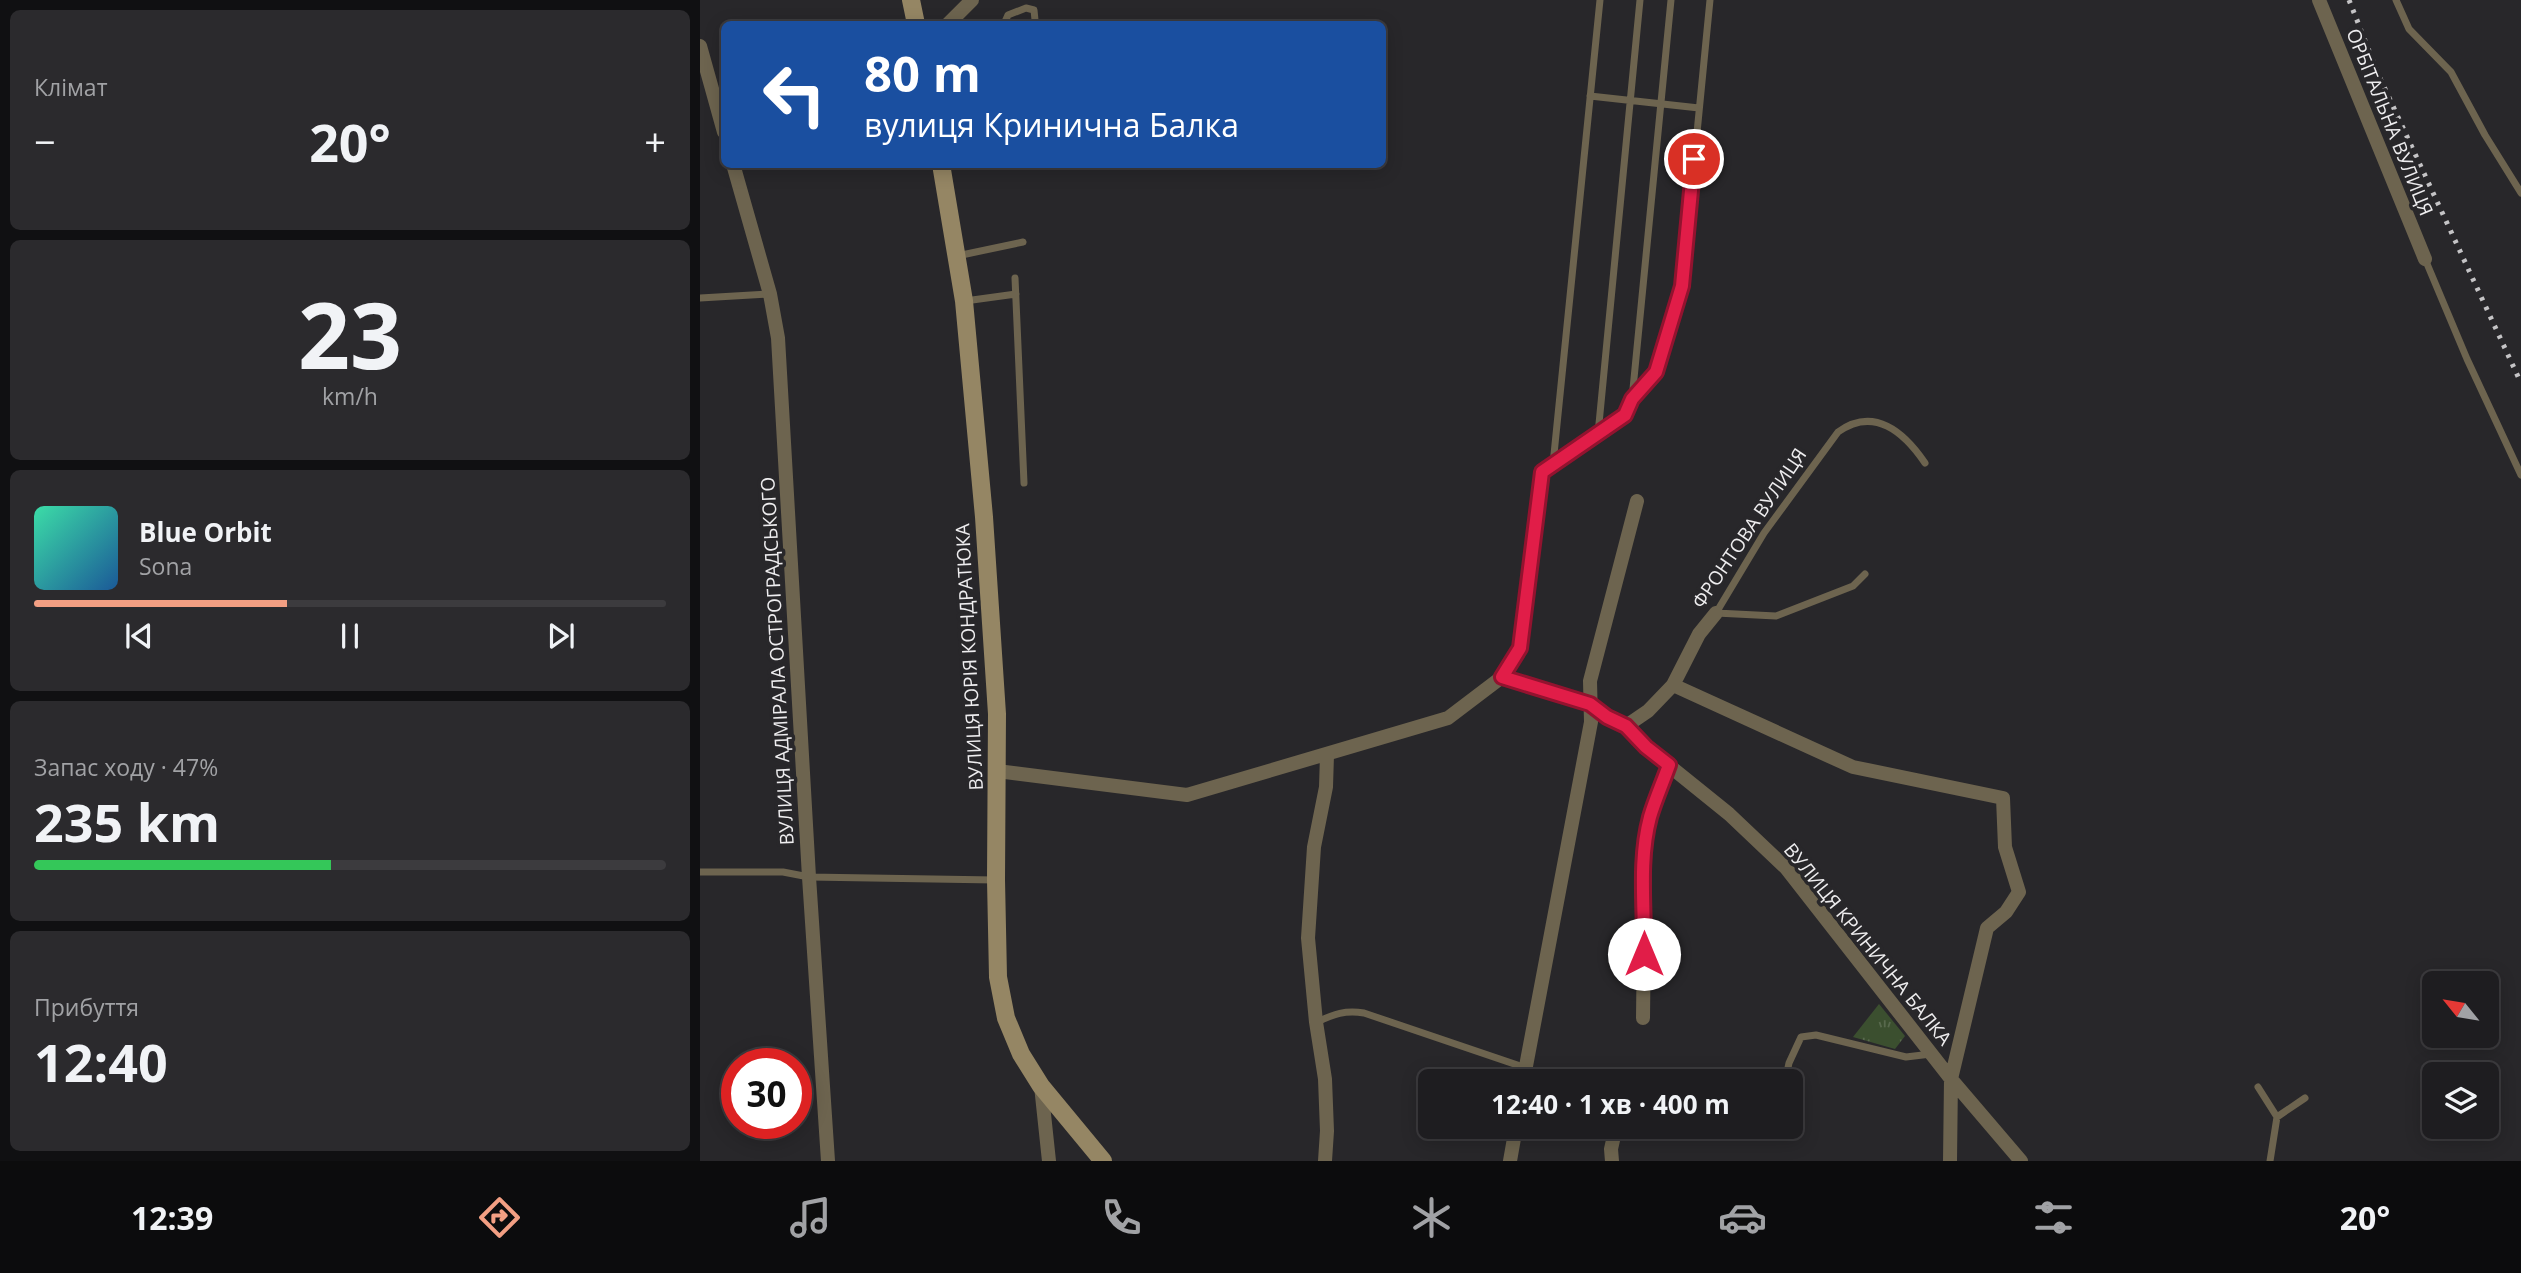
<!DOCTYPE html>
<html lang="uk">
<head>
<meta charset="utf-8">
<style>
	body { margin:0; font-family:"Open Sans",sans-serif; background:#2b2a2d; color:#f1f3f6; height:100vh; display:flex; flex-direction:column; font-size:26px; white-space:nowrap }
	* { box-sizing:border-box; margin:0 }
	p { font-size:23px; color:#a1a2a5 }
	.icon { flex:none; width:38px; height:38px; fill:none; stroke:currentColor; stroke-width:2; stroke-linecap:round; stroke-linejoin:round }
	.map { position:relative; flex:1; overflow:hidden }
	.sheet { display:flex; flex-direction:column; gap:10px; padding:10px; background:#101012; width:700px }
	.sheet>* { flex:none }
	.hud { position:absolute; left:21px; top:21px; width:665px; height:147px; border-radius:10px; box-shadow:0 4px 18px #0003,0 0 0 2px #3c3b3e; background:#1a4fa0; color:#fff; overflow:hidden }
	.needle { width:46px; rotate:300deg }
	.buttons { position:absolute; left:1722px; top:971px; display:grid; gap:14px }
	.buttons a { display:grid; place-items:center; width:77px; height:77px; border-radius:10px; background:#1e1d20; box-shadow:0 4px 18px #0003,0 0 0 2px #3c3b3e; font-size:35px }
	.speed { position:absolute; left:21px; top:1048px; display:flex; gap:14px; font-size:35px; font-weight:700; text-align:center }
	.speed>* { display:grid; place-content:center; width:91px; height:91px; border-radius:50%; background:#1e1d20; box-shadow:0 4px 18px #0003,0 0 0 2px #3c3b3e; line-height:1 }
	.speed .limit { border:10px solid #d22; background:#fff; color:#111 }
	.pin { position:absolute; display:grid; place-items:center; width:60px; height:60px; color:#fff; margin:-30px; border:4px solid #fff; border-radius:50%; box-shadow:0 2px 7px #0007 }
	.me { position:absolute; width:77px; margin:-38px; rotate:0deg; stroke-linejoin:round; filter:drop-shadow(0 0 5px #0008) }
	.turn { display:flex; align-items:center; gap:24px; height:147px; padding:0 28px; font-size:32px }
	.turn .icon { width:91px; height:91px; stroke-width:2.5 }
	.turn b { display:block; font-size:49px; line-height:60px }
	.big { font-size:52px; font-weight:700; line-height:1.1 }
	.sheet .tile { flex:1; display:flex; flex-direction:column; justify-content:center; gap:10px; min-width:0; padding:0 24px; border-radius:10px; background:#2b2a2d }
	.sheet .dial { align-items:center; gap:0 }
	.dial b { font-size:91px; line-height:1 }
	.song { display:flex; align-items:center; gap:21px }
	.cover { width:84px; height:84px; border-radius:10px; background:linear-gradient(135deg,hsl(160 70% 55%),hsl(210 70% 35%)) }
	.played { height:7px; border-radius:4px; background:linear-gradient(90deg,#f39f83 40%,#3c3b3e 40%) }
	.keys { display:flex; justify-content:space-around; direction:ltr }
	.heat { display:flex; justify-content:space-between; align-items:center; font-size:38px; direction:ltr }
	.charge { height:10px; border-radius:5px; background:linear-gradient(90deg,#34c759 47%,#3c3b3e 0) }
	.trip { position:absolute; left:718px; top:1069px; width:385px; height:70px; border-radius:10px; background:#1e1d20; box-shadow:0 4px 18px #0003,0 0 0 2px #3c3b3e; font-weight:700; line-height:70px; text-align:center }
	.menu { display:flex; height:112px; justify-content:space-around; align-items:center; background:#0c0c0d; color:#a1a2a5 }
	.menu .icon { width:49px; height:49px }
	.menu .active { color:#f39f83 }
	.menu b { font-size:32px; color:#f1f3f6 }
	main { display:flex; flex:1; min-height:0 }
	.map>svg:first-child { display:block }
	.park { fill:url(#park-tufts) }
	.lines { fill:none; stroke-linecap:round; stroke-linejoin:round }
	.lane { stroke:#6d644f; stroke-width:7 }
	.street { stroke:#6d644f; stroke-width:14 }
	.secondary { stroke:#958664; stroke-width:18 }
	.rail { stroke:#c5c4c6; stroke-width:5; stroke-dasharray:3.5 7; stroke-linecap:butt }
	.route-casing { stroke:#92132f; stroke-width:18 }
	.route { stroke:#e11d48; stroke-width:12 }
	.labels { text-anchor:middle; stroke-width:7; stroke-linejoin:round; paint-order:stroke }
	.street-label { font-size:19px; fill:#eeedef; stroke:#28272a }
</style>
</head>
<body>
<main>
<section class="sheet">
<div class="tile"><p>Клімат</p>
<div class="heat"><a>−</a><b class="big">20°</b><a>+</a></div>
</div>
<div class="tile dial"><b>23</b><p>km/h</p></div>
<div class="tile">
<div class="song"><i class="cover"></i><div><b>Blue Orbit</b><p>Sona</p></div></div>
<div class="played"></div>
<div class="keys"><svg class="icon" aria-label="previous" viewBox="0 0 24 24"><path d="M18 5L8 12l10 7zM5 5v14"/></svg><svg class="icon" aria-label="pause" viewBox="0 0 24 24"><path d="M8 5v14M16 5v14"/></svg><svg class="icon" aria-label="next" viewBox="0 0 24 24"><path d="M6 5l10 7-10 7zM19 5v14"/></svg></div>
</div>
<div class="tile"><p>Запас ходу · 47%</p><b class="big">235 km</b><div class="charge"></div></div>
<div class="tile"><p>Прибуття</p><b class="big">12:40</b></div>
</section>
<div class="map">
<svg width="1821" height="1161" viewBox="0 0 1821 1161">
	<defs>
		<pattern id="park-tufts" width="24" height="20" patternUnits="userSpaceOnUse" patternTransform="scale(1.75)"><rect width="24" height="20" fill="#3b4f2f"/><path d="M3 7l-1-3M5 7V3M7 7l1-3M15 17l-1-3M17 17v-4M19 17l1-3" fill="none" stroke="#58694d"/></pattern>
	</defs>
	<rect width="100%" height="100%" fill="#28272a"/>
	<path class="park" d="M1179 1004 1205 1036 1195 1049 1153 1037Z"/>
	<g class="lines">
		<path class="lane" d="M1696 0 1709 29 1751 72 1785 135 1821 193
			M304 24 308 15 326 8 334 10 335 20
			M890 96 999 108
			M257 256 323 242
			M1725 259 1767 359 1821 475
			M315 278 324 483
			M0 298 70 294
			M265 301 316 294
			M932 399 971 0
			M898 434 940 0
			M853 464 900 0
			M1165 574 1153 586 1076 616 1016 613 1064 533 1138 432C1174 406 1204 432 1225 463
			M802 676 820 648 842 473 925 415 932 399 956 372 982 286 1010 0
			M0 872H83L109 877 295 880
			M617 1022C634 1014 645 1010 664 1013L826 1068
			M1085 1082 1089 1063 1101 1037 1116 1035 1206 1057 1231 1054
			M1558 1087 1577 1117
			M1076 1129 1077 1127
			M1570 1161 1577 1117 1605 1098"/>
		<path class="street" d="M1619 0 1725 259
			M248 24 272 0
			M0 46 24 132
			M33 164 70 294 78 338 109 877 128 1161
			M973 685 1153 767 1303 798 1305 847 1319 892 1306 912 1287 928 1251 1079 1250 1161
			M926 726 948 711 973 685 999 634 1016 613
			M297 771 487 795 748 718 802 677 890 703 907 717 926 726 946 747 1029 814 1086 868 1251 1079 1321 1161
			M943 1018 945 846 950 816 969 765
			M823 1082 891 722 890 681 937 501
			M929 1082 931 1074
			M341 1086 349 1161
			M625 1161 627 1131 625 1079 616 1022 608 938 614 847 626 787 627 755
			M810 1161 816 1127
			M912 1161 911 1149 916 1127"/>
		<path class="secondary" d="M211 0 216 24
			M241 164 264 301 284 517 297 714 296 880 298 977 306 1018 321 1054 341 1086 403 1161"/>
		<path class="rail" d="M1649 0 1679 76 1821 383"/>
	</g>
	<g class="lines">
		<defs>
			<path id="route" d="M944 954C945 909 938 862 950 817 955 800 963 782 969 765L946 747 926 726 907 717 890 704 802 677 820 648 842 472 925 415 932 399 956 372 982 286 994 159"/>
		</defs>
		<use href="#route" class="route-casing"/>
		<use href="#route" class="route"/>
	</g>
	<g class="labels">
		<g class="street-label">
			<text transform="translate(1690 122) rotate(68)" y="7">ОРБІТАЛЬНА ВУЛИЦЯ</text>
			<text transform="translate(1049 528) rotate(-56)" y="7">ФРОНТОВА ВУЛИЦЯ</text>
			<text transform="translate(269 657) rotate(-93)" y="7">ВУЛИЦЯ ЮРІЯ КОНДРАТЮКА</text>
			<text transform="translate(77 661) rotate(-93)" y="7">ВУЛИЦЯ АДМІРАЛА ОСТРОГРАДСЬКОГО</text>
			<text transform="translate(1168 944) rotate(51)" y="7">ВУЛИЦЯ КРИНИЧНА БАЛКА</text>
		</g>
	</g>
</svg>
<div class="buttons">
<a><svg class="needle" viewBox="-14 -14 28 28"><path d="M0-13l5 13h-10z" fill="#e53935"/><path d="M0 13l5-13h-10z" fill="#a1a2a5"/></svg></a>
<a><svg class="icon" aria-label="layers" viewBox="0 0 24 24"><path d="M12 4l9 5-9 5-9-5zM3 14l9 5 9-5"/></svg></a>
</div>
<div class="speed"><div class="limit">30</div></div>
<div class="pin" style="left:994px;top:159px;background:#d93025"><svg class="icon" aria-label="arrive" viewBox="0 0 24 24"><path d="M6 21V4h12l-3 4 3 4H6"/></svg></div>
<svg class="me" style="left:944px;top:954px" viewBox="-20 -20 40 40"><circle r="19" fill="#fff"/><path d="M0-13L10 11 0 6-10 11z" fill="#e11d48"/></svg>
<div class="trip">12:40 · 1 хв · 400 m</div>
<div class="hud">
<div class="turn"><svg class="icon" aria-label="left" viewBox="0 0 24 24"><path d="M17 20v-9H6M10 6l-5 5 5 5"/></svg><div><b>80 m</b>вулиця Кринична Балка</div></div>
</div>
</div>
</main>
<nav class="menu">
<b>12:39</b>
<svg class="icon active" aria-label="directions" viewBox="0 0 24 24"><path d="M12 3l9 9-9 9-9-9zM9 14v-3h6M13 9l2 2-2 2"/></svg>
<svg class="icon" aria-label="music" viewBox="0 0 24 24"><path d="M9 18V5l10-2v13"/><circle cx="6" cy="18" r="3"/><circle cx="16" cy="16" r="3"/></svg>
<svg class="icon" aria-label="phone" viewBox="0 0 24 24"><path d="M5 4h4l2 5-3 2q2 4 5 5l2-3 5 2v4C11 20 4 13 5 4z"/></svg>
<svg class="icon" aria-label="climate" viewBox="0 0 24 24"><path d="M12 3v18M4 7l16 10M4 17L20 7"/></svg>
<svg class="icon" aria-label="car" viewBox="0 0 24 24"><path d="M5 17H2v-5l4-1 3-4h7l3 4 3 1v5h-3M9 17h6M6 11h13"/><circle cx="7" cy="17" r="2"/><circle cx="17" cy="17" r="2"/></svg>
<svg class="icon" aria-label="filters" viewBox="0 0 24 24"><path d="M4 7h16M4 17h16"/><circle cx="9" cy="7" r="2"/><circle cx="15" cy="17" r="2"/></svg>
<b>20°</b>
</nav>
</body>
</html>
